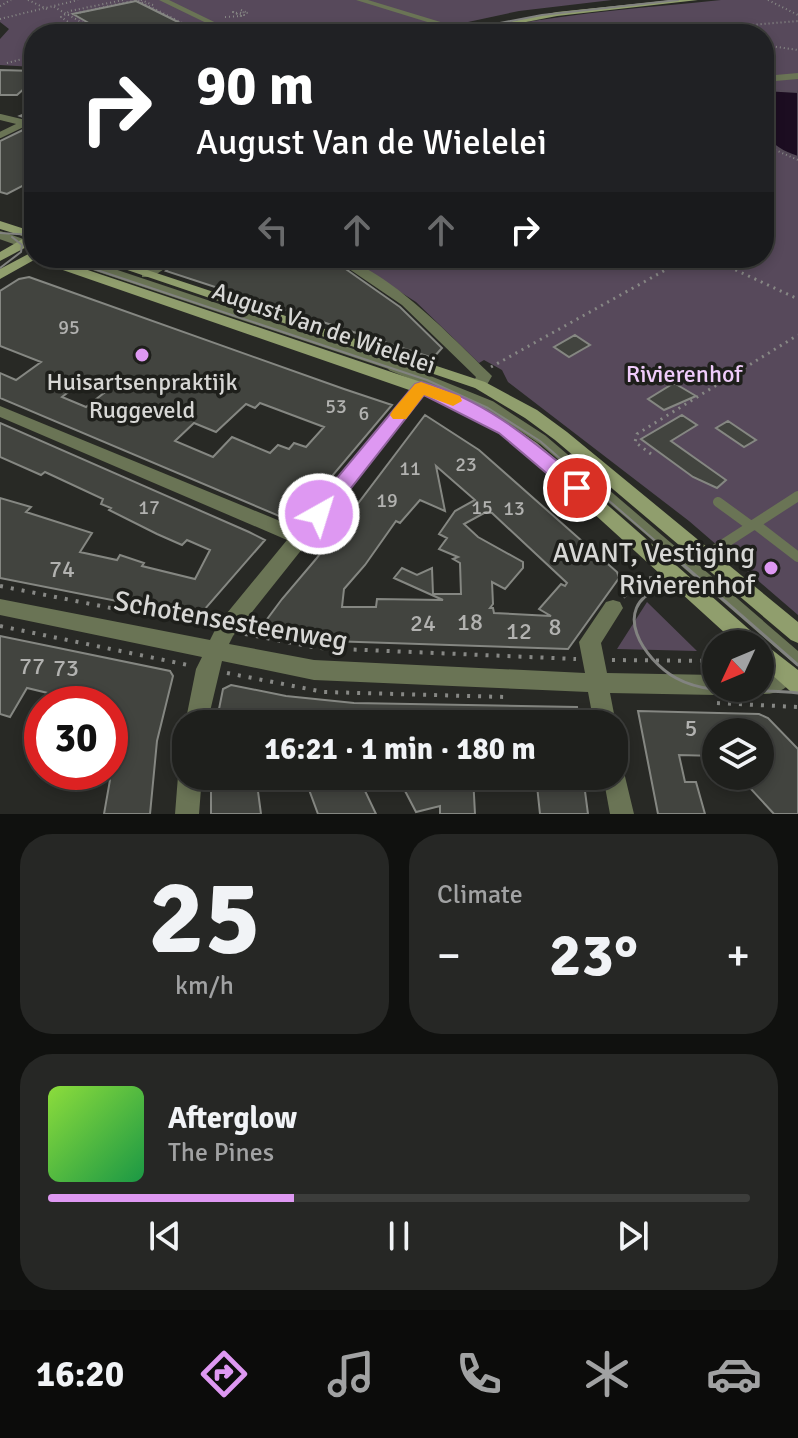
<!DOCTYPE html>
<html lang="en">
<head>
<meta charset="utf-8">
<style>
	body { margin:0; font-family:Signika,sans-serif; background:#262725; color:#f1f3f6; height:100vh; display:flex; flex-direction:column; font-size:30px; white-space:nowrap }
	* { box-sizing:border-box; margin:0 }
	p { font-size:26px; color:#a1a2a3 }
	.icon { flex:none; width:44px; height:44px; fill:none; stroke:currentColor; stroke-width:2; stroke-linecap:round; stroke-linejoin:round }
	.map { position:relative; height:814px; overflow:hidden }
	.side { display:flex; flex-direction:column; gap:20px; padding:20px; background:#10110f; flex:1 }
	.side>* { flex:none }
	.banner { position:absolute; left:24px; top:24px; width:750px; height:244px; border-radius:32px; box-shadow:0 4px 12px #0003,0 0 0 2px #3c3d3b; background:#202124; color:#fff; overflow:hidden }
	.needle { width:52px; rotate:226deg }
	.tools { position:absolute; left:702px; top:630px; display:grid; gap:16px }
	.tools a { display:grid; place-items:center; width:72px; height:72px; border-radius:50%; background:#1e1f1c; box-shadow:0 4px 12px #0003,0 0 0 2px #3c3d3b; font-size:40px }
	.speed { position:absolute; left:24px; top:686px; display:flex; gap:16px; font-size:40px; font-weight:700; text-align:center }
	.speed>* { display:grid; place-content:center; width:104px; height:104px; border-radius:50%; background:#1e1f1c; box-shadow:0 4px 12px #0003,0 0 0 2px #3c3d3b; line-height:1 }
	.speed .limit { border:12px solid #d22; background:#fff; color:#111 }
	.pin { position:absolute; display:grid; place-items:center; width:68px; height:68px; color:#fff; margin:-34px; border:4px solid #fff; border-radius:50%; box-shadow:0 2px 8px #0007 }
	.me { position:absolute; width:88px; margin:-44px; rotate:39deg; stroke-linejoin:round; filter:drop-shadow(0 0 6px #0008) }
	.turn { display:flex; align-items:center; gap:28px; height:168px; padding:0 40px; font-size:36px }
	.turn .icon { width:104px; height:104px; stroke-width:2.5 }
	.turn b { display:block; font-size:56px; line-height:68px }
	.lanes { display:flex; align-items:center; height:76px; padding:0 40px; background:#0003; justify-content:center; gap:40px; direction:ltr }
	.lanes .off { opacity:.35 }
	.big { font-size:60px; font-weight:700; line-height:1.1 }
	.side .widget { flex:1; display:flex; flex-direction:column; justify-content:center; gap:12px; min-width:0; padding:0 28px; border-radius:32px; background:#262725 }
	.side .dial { align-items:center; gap:0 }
	.dial b { font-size:104px; line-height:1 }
	.song { display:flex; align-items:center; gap:24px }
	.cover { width:96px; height:96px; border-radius:12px; background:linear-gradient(135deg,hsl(90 70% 55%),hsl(140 70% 35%)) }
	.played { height:8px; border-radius:4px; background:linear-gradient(90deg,#de98f2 35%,#3c3d3b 35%) }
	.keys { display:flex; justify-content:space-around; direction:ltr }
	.heat { display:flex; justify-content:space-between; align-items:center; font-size:44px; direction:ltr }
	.side .tiles { flex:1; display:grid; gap:20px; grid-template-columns:1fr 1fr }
	.widget:last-child { grid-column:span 2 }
	.trip { position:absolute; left:172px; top:710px; width:456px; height:80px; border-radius:32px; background:#1e1f1c; box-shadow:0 4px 12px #0003,0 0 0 2px #3c3d3b; font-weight:700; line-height:80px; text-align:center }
	.tab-bar { display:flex; height:128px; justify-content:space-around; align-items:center; background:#0c0c0b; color:#a1a2a3 }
	.tab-bar .icon { width:56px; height:56px }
	.tab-bar .active { color:#de98f2 }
	.tab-bar b { font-size:36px; color:#f1f3f6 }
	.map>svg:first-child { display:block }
	.green { fill:#57495b }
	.water { fill:#1c0d21; stroke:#544a57; stroke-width:2 }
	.building { fill:#42443f; stroke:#858782; stroke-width:2; fill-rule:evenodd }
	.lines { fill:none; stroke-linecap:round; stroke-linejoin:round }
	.path-far2 { stroke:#878885; stroke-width:2; stroke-dasharray:1 3; stroke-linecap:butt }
	.path-far1 { stroke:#878885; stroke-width:3; stroke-dasharray:2 5; stroke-linecap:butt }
	.path { stroke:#878885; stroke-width:4; stroke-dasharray:3 8; stroke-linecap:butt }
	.lane-far3 { stroke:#6a7455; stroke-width:6 }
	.lane-far2 { stroke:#6a7455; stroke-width:8 }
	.lane-far1 { stroke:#6a7455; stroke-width:10 }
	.lane { stroke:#6a7455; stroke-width:12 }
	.street { fill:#6a7455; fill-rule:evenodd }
	.secondary { fill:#909e6d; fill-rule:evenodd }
	.tram-far1 { stroke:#828380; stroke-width:2 }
	.tram { stroke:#828380; stroke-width:3 }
	.route { fill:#de98f2; stroke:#90639d; stroke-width:2 }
	.slow { fill:#f59e0b }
	.poi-dot { fill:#de98f2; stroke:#1e1f1b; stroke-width:3 }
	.labels { text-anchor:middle; stroke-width:7; stroke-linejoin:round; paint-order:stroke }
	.number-label { font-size:20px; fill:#b2b2b0 }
	.street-label { font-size:24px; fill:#d7d7d5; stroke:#1e1f1b }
	.park-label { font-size:24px; fill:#f0ccfb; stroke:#1e1f1b }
	.poi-label { font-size:24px; fill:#d7d7d5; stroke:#1e1f1b }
	.near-number-label { font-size:24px; fill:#b2b2b0 }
	.near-poi-label { font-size:28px; fill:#d7d7d5; stroke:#1e1f1b; text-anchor:end }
	.near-street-label { font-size:28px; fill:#d7d7d5; stroke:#1e1f1b }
</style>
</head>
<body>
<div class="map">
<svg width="798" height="814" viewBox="0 0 798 814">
	<rect width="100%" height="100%" fill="#282925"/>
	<path class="green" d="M0 0H612L519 11 412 34H34V67L0 65V39L9 29 0 22Z
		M721 0H798V615L689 521 508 382 502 370 484 360 479 363 416 302 347 258H764V34H467C550 14 636 9 721 0Z
		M647 602 697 651 617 649Z"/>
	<path class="water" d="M764 90 798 92V157C758 145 764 126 764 90Z"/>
	<path class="building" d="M136 1 178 22 203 34H108L73 14Z
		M0 70 34 71V80L17 95H0Z
		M34 110V180L7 194 0 192V141L29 127V119L20 116Z
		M184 258H330L400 307 442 348 433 358 166 271Z
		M29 277 344 389 392 405 295 520 291 521 0 398V373L16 380 41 362 0 346V291L19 279ZM84 380 109 389 86 407 62 397ZM260 403 324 427 306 447 294 443 289 449 278 445 270 453 232 437 213 457 175 441 194 423 216 432 246 404 255 408Z
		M575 335 590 345 569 357 554 347Z
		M674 383 696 396 664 410 648 399Z
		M425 415 479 450 617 572 619 578 568 649 329 641 267 630 265 622 282 599 316 559ZM436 466 475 500 455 511 439 534 447 538 439 549 458 557 453 559 460 563 461 594H433L432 568 417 575 402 568 394 578 443 600 377 599 376 607H342L344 589 365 565 396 521 400 523 420 500 445 511ZM486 512 492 513 567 583 565 586 561 584 539 609 551 616 494 613 493 608H490L493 604 492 582 505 589 523 568V562L478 537 464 524Z
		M682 415 697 425 671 441 726 480 717 488 693 477 641 439Z
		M728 421 756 440 744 447 716 428Z
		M0 423 249 532 265 540 198 617 0 578V498L31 507 26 512 92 533 80 552 117 560 120 555 144 563 142 566 195 579 210 550 187 540 182 545 157 534 109 510 111 508 101 504 103 499 45 472 41 475 0 457Z
		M0 636 170 671 173 676 157 741 150 814H104L110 780V737L118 707 78 697 75 704 58 700 60 696 27 688 10 717 0 714Z
		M231 685 286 696 354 703 577 707 579 724H216L223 689Z
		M638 711 759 714 768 718 798 749V814H774L739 776H760V732H716V756L679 755 685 782H696L705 814H658Z
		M211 776H256L261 814H211Z
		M304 776H358L376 814H318Z
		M404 776H473L475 814H440V806L416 812 403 787Z
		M536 776H583L588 814H540Z"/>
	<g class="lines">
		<path class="path-far2" d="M28 0 47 9
			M141 0 153 5
			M768 0 798 15
			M0 6 11 0
			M54 7 103 34
			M241 10 248 13 241 12
			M68 15 137 0 202 33
			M225 17 241 16 233 12 244 15 238 11
			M0 19 78 0
			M71 24 61 17 70 11 123 0
			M645 34 798 21
			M764 45 798 50
			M7 63 34 56
			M764 145 798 160"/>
		<path class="path-far1" d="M710 258 798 299
			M491 367 687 258
			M651 454 635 442 637 434 798 335"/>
		<path class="path" d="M0 586 207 627
			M623 597 644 579 652 578
			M0 626 188 665
			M245 634 318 648 576 659
			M612 660 716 661
			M227 673 324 692 505 697
			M717 703 798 707"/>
		<path class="lane-far3" d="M0 117 25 123 0 135"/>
		<path class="lane-far2" d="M0 235 34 247
			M69 258 398 368"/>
		<path class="lane-far1" d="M392 366 491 406 543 440 688 564
			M718 502 751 526
			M755 524 798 557
			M705 556 798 496"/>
		<path class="lane" d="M686 562 798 659"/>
		<path class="street" d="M159 0H169L239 34H229Z
			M356 0H368L457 27 450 29Z
			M798 73V79L764 82V76Z
			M166 258H181L152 277H142V271Z
			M333 258C377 258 456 341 489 373L492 376 485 388H475L472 385 476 377 402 305Z
			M421 383 429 388 427 392 233 636 229 644 314 660 585 673 579 642 606 602 613 600 620 602 623 608 601 643 607 673 716 675V688H726L724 692 716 695 610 693 616 724 614 729V724H594L588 692 314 680 222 661 207 724H186V727L185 724 196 669 202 657 0 615V599L210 640 218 624 287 540 0 417V406L297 528 415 384Z
			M786 664 794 667 797 674C789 691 769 698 752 692L750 688H760V675H767Z
			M614 760 622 764 634 814H610L603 776H614Z
			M186 766V776H202L199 814H175L178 776 182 768Z"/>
		<path class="secondary" d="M673 0H698L557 16 464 34H448L557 12Z
			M461 23 464 27 436 34H423Z
			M0 221 34 232V243L0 261V252L26 237 0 229Z
			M34 251V258H52L427 384 489 411 537 443 759 638 762 642 798 670V694L790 691 760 664V644H737L525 451 477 419 415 392 34 260 0 279V269Z
			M92 258H111L485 382 537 410 567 432 798 622V643L791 640 555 440 525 418 475 388Z"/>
		<path class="tram-far1" d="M443 34 542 15 678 0
			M0 233 34 235
			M61 258 427 380 488 408 540 441 682 564
			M0 268 21 252 22 245 12 237"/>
		<path class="tram" d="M680 562 798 665
			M709 586C693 585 676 582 660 588 609 608 644 660 676 678 712 698 759 687 798 693"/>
	</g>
	<path class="route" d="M421 382C485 399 534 442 584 483L587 488 584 493H570L499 433 424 395 326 520H312L309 514 312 508 415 384Z"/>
	<path class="slow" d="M421 382 460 396 462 401 453 406 424 395 406 419H393L390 415 393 410 415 384Z"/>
	<g class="poi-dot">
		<circle cx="142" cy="355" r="8"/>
		<circle cx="771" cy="568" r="8"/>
	</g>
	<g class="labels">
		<g class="number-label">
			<text x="69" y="334">95</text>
			<text x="336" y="413">53</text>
			<text x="364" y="420">6</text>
			<text x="466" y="471">23</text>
			<text x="410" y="475">11</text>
			<text x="387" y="507">19</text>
			<text x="149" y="514">17</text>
			<text x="482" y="514">15</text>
			<text x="514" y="515">13</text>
		</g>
		<g class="street-label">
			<text transform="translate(324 328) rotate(19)" y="8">August Van de Wielelei</text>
		</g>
		<g class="park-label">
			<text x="684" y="382">Rivierenhof</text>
		</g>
		<g class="poi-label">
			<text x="142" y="390">Huisartsenpraktijk<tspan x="142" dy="28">Ruggeveld</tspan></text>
		</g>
		<g class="near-number-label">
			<text x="62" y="577">74</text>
			<text x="470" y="630">18</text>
			<text x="423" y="631">24</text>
			<text x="555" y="635">8</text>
			<text x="519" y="639">12</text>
			<text x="32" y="674">77</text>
			<text x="66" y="676">73</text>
			<text x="691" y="736">5</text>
		</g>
		<g class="near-poi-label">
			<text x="755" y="562">AVANT, Vestiging<tspan x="755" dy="32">Rivierenhof</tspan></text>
		</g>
		<g class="near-street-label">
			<text transform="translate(231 620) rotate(10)" y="10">Schotensesteenweg</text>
		</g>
	</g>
</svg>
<div class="tools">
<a><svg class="needle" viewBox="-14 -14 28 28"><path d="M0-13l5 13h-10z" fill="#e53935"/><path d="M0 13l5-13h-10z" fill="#a1a2a3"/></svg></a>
<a><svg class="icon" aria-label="layers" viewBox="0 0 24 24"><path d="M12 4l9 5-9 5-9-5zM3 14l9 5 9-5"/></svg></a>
</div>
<div class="speed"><div class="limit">30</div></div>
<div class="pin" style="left:577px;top:488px;background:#d93025"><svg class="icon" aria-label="arrive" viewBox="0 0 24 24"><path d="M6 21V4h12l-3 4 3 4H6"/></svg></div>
<svg class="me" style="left:319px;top:514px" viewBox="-20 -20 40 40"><circle r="17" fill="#de98f2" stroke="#fff" stroke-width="3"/><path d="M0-11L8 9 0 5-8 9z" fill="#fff"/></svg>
<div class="trip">16:21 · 1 min · 180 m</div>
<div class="banner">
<div class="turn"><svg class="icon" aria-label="right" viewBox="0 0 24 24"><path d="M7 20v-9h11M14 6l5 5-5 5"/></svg><div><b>90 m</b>August Van de Wielelei</div></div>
<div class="lanes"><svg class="icon off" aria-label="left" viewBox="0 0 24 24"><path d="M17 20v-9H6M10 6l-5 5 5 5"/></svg><svg class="icon off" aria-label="ahead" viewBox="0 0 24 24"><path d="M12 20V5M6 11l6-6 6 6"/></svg><svg class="icon off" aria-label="ahead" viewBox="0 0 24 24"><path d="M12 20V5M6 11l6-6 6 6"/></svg><svg class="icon" aria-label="right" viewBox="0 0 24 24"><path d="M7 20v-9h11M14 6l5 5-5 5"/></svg></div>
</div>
</div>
<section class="side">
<div class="tiles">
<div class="widget dial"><b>25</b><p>km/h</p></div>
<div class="widget"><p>Climate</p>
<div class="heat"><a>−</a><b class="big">23°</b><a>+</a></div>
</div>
<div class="widget">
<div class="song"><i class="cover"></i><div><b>Afterglow</b><p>The Pines</p></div></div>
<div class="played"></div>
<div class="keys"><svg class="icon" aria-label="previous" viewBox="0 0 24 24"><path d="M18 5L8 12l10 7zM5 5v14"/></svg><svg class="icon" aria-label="pause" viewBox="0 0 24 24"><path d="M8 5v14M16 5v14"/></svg><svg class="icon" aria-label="next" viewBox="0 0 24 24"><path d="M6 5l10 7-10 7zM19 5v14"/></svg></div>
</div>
</div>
</section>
<nav class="tab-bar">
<b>16:20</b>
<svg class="icon active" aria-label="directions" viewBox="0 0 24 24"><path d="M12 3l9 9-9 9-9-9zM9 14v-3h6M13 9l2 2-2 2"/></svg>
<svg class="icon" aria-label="music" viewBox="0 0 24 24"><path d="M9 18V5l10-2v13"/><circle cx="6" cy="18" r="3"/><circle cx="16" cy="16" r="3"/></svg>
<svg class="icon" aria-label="phone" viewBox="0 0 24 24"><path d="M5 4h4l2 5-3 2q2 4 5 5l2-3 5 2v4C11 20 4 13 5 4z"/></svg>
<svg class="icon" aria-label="climate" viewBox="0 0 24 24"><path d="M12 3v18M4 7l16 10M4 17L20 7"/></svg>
<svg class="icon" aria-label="car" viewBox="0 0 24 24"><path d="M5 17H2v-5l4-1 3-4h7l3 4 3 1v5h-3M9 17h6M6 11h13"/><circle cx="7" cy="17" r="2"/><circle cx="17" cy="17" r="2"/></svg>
</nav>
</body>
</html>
